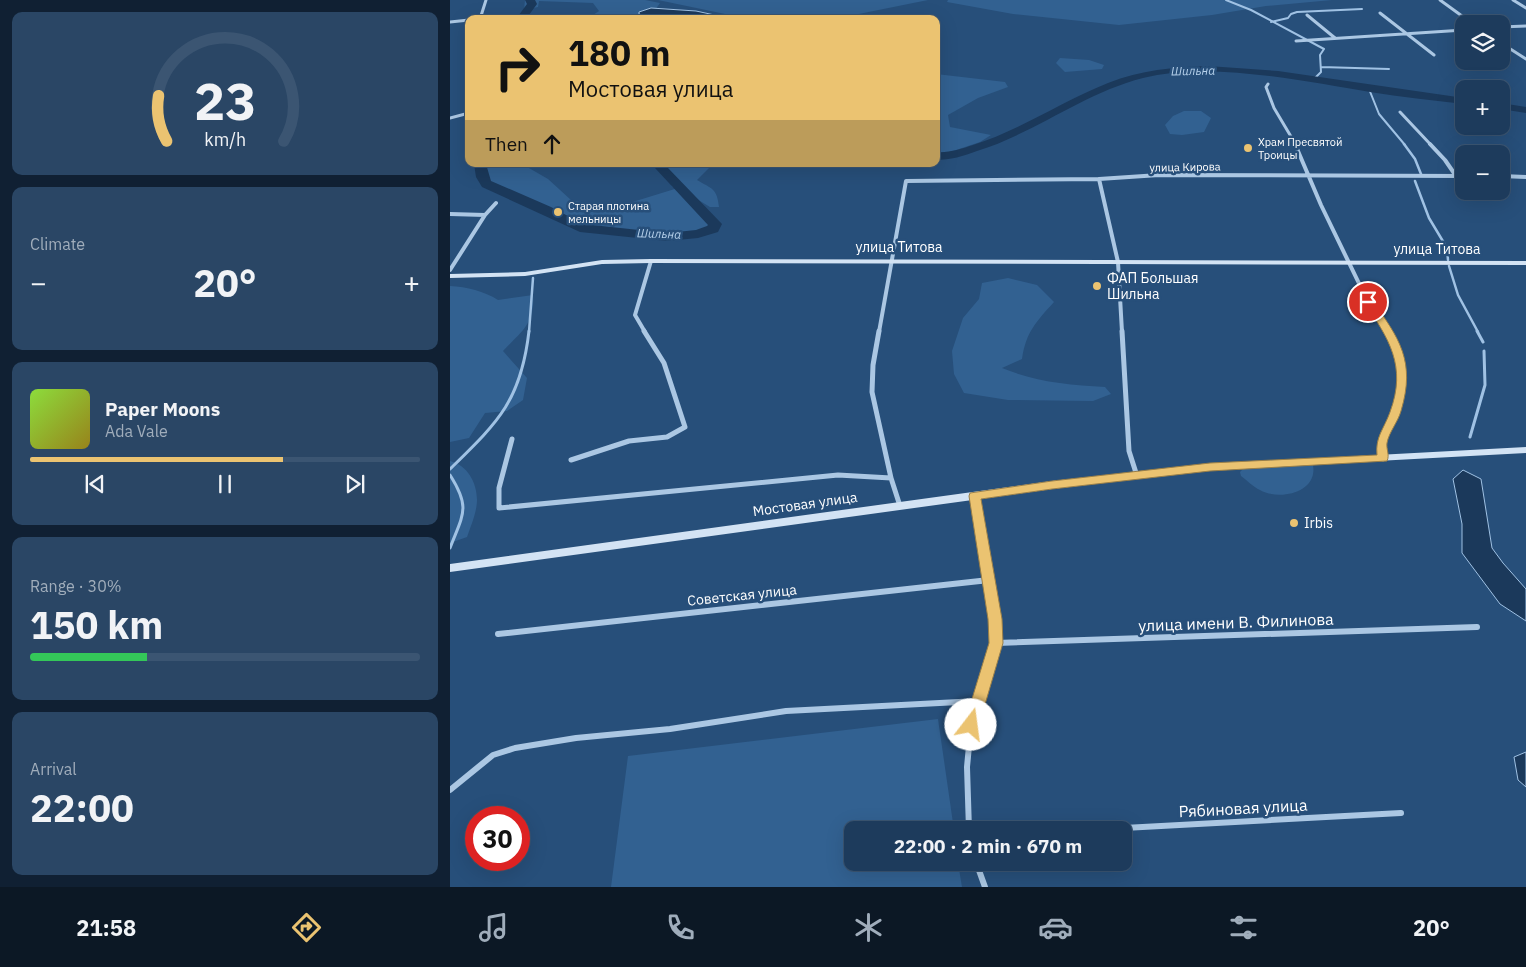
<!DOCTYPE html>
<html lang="en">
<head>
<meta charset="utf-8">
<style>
	body { margin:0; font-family:"IBM Plex Sans",sans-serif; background:#2a4665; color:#f1f3f6; height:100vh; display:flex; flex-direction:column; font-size:19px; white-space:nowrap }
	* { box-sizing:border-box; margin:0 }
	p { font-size:16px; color:#a0adbb }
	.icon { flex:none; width:28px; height:28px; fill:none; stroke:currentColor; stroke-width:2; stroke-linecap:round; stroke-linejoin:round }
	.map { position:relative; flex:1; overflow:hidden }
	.drawer { display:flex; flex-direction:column; gap:12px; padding:12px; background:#102033; width:450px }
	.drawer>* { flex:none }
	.hud { position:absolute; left:15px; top:15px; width:475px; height:152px; border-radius:10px; box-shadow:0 5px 20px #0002,0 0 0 1px #3b5572; background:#ebc371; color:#111; overflow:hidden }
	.buttons { position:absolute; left:1005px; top:15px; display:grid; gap:10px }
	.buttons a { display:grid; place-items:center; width:55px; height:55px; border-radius:10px; background:#1d3b5c; box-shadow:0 5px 20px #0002,0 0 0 1px #3b5572; font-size:25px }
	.speed { position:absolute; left:15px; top:806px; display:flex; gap:10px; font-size:25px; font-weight:700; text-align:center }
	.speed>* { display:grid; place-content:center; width:65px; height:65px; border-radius:50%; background:#1d3b5c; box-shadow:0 5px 20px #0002,0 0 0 1px #3b5572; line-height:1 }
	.speed .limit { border:8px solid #d22; background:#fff; color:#111 }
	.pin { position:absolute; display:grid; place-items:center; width:42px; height:42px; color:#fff; margin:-21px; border:2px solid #fff; border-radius:50%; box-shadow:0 1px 5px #0007 }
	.me { position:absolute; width:55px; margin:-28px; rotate:15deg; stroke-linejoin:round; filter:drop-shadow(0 0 4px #0008) }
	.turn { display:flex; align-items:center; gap:18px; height:105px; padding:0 20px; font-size:22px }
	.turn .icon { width:65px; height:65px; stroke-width:2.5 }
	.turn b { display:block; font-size:35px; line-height:42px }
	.then { display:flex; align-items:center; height:48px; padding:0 20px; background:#0003; gap:10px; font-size:19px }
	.big { font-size:38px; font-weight:700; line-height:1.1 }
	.drawer .widget { flex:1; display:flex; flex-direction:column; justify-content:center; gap:8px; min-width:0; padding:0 18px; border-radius:10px; background:#2a4665 }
	.drawer .dial { align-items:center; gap:0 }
	.dial svg { height:130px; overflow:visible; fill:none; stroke:#3b5572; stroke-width:7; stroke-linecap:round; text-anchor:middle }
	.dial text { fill:#f1f3f6; stroke:none }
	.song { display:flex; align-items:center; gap:15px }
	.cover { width:60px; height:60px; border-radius:8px; background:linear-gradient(135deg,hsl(90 70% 55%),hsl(50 70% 35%)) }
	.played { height:5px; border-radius:2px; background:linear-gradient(90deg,#ebc371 65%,#3b5572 65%) }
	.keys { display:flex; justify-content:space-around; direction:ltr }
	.heat { display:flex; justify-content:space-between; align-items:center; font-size:28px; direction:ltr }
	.charge { height:8px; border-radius:4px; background:linear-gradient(90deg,#34c759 30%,#3b5572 0) }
	.trip { position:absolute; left:394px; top:821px; width:288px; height:50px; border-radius:10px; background:#1d3b5c; box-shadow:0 5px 20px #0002,0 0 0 1px #3b5572; font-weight:700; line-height:50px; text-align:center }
	.dock { display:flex; height:80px; justify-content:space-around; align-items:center; background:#0c1825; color:#a0adbb }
	.dock .icon { width:35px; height:35px }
	.dock .current { color:#ebc371 }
	.dock b { font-size:22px; color:#f1f3f6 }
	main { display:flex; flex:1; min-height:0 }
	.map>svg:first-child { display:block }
	.green { fill:#326191 }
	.water { fill:#1b395b; stroke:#a0c2e4 }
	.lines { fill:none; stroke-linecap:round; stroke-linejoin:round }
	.stream-far2 { stroke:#a0c2e4; stroke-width:2 }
	.stream-far1 { stroke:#a0c2e4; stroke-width:2.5 }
	.stream { stroke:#a0c2e4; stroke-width:3 }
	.river { fill:#1b395b; fill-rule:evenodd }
	.street-far3 { stroke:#abc7e3; stroke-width:3 }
	.street-far2 { stroke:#abc7e3; stroke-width:4 }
	.street-far1 { stroke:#abc7e3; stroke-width:5 }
	.street { stroke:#abc7e3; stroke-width:6 }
	.secondary { fill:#d3e3f4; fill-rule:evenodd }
	.route { fill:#ebc371; stroke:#997f49 }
	.poi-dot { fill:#ebc371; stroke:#274f7a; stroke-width:2 }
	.labels { text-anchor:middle; stroke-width:5; stroke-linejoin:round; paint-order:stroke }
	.far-poi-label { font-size:11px; fill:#fff; stroke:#274f7a; text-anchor:start }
	.far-street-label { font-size:11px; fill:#fff; stroke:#274f7a }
	.far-water-label { font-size:12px; font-style:italic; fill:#b6d1eb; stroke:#274f7a }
	.street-label { font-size:14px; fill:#fff; stroke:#274f7a }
	.poi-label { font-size:14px; fill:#fff; stroke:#274f7a; text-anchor:start }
	.near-street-label { font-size:16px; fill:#fff; stroke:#274f7a }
</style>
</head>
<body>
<main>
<section class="drawer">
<div class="widget dial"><svg viewBox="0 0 100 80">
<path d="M14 69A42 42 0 1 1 86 69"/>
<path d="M14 69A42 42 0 0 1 9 41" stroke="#ebc371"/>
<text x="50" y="56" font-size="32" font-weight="700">23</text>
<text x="50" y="72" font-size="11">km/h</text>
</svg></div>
<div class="widget"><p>Climate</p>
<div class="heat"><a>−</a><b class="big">20°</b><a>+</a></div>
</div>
<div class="widget">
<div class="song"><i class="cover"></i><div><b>Paper Moons</b><p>Ada Vale</p></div></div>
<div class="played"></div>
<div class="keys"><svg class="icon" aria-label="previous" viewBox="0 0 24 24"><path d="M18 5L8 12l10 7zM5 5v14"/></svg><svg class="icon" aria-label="pause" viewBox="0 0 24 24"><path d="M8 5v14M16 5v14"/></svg><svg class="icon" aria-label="next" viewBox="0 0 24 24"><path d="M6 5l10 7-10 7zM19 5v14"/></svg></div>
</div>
<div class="widget"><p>Range · 30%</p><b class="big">150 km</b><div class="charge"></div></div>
<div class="widget"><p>Arrival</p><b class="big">22:00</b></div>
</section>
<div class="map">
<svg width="1076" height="887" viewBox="0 0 1076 887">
	<rect width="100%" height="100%" fill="#274f7a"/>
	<path class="green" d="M75 0H195L210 3 203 13 213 19H137L149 11 143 3 89 1 88 7 74 10Z
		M208 0H478L384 19H299Z
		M498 0H882L816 6 762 15 669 25 563 14 497 2Z
		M610 58 639 60 654 65 652 69 615 72 606 63Z
		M486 74 555 82 558 87 528 98 498 115 500 127 541 135 530 142 488 156H486Z
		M734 111H751L761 118 754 132 732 135 720 134 715 125 723 116Z
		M30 164H72L98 179 121 200 163 208 228 188 222 187 216 164H263L247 180C262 189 267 188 269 207H260L232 190 265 224 263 229 248 234 217 237 130 228 96 210 36 184 32 177Z
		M558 278 587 285 604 302C586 322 576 332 572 359L552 368C586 382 619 385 655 387L661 394 643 401 558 400 514 393 504 374 502 351 513 318 529 299 532 283Z
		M0 286C17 287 34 291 48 300L83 295C85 324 71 332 53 351L77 378 73 400 57 411 35 413 19 438 0 442Z
		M0 461C17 465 27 482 27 500 27 511 21 526 17 537L0 543Z
		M863 465C868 493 829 501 810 490 803 487 797 480 791 476L790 472 793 469Z
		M488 719 504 830H402V862L508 863 512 887H161L178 756Z"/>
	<path class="water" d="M201 8 246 11 283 19H205L189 14V12Z
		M1013 470 1031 479 1042 548 1053 563 1076 589V621L1050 604 1012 553V524L1003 479Z
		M1076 752V787L1068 780 1064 757Z"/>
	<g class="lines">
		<path class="stream-far2" d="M776 0 801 10 874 49 870 55 871 72 864 79
			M821 22 838 18 841 14 847 12 912 9
			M871 67 939 69
			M919 89 929 114 955 145"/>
		<path class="stream-far1" d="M954 144 965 159 971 174
			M965 181 979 218 997 248 998 260
			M999 266 1008 295 1028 332
			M79 332 83 278"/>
		<path class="stream" d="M1027 331 1033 342
			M1020 437 1035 385 1034 351
			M0 469C48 422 71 401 79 331
			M0 475C21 508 13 514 0 548"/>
		<path class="river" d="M75 0H85L87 4 76 19H66L77 4Z
			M758 66 828 71 1014 98V104C982 100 951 97 920 92 853 81 759 61 693 78 634 93 585 133 527 151 514 156 500 160 486 160V152C499 153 511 149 523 145 571 130 612 101 658 83 691 70 723 67 758 66Z
			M1051 103 1076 107V113L1051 109Z
			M24 164H36L41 181 101 207 133 224 217 233 246 230 257 226 258 225 205 168 208 164H220L218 168 272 224 268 232 248 238 217 241 130 232 32 187 26 177Z"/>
		<path class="street-far3" d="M990 0 1023 24
			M1063 0 1076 8
			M930 13 984 55
			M857 15 885 38
			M30 19 36 0
			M0 22 19 20
			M1051 27 1076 26
			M846 41 1014 30
			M1051 43 1076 59
			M818 84 816 87 824 108 846 145
			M950 112 981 145
			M0 118 19 113"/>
		<path class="street-far2" d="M845 144 871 205 918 302 939 332
			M980 144 995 160 1006 176
			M1051 176 1076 177
			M649 179 668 262 672 332
			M0 214 35 215
			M0 270 35 215 46 203
			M195 332 185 315 201 261
			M429 332 456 181 649 179 709 175 1014 176"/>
		<path class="street-far1" d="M429 331 423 365 422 392 441 478 450 506
			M672 331 679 451 687 476
			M62 439 49 488V508L388 475 441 478
			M933 459 931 443 946 411 951 382 948 352 938 331
			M121 460 179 441 217 437 235 427 214 363 194 331
			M525 496 538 574"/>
		<path class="street" d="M48 634 539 580
			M546 643 1027 627
			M0 790 43 755 65 748 126 738 220 729 336 711 528 701
			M519 830 517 767 521 725 546 643 545 619 537 573
			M637 830 951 813
			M526 862 535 887"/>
		<path class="secondary" d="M201 259 1076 261V265L201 263 152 264 75 276 0 278V274L75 272 152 260Z
			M1076 447V453L760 470 602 489 0 572V564L602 481 760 464Z"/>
	</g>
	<path class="route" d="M918 299 922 300C949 338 966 361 951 411 948 422 939 432 937 443 936 449 940 455 937 461L760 471 602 489 531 499 552 619 553 643 529 725 526 730 521 732 516 730 514 725 539 643 538 619 519 496 520 493 602 481 760 463 927 455C925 437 934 429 940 412 957 366 939 339 914 302Z"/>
	<g class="poi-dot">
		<circle cx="798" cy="148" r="5"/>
		<circle cx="108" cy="212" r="5"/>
		<circle cx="647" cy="286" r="5"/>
		<circle cx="844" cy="523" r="5"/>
	</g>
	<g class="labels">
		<g class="far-poi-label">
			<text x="808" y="146">Храм Пресвятой<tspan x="808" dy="13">Троицы</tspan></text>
			<text x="118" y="210">Старая плотина<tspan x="118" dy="13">мельницы</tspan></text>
		</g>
		<g class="far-street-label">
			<text transform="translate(735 167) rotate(-1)" y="4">улица Кирова</text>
		</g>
		<g class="far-water-label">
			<text transform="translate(743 71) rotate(-1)" y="4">Шильна</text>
			<text transform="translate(209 234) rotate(2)" y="4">Шильна</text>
		</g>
		<g class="street-label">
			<text x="449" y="252">улица Титова</text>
			<text x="987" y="254">улица Титова</text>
			<text transform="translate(355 504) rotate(-8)" y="5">Мостовая улица</text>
			<text transform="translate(292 595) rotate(-6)" y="5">Советская улица</text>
		</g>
		<g class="poi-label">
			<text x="657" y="283">ФАП Большая<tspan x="657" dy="16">Шильна</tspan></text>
			<text x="854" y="528">Irbis</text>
		</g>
		<g class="near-street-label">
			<text transform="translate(786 622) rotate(-2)" y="6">улица имени В. Филинова</text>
			<text transform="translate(793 808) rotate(-3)" y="6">Рябиновая улица</text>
		</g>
	</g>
</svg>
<div class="buttons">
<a><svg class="icon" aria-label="layers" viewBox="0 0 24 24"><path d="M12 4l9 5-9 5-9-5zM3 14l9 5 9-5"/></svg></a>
<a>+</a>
<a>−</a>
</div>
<div class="speed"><div class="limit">30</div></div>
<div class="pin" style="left:918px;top:302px;background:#d93025"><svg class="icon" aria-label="arrive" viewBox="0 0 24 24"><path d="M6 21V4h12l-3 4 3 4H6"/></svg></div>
<svg class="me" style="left:521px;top:725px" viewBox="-20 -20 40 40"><circle r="19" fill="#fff"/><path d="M0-13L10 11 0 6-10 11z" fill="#ebc371"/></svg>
<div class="trip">22:00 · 2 min · 670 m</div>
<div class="hud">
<div class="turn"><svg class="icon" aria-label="right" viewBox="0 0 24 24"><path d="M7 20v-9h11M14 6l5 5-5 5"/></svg><div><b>180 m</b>Мостовая улица</div></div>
<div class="then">Then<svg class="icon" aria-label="ahead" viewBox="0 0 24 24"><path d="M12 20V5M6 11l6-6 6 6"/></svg></div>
</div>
</div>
</main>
<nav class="dock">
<b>21:58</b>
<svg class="icon current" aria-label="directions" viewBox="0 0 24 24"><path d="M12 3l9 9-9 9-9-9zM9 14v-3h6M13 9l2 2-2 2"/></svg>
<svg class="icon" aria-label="music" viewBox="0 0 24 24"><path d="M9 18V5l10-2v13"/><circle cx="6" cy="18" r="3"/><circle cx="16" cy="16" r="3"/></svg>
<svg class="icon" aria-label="phone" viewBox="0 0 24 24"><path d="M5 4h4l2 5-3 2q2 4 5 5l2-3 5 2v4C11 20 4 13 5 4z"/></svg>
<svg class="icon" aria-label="climate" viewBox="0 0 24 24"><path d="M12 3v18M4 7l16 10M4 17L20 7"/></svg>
<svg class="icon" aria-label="car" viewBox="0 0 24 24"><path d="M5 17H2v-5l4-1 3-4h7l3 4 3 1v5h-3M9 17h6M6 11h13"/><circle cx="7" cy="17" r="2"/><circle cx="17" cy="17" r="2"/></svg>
<svg class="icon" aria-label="filters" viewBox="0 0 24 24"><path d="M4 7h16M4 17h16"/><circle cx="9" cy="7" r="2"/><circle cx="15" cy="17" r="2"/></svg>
<b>20°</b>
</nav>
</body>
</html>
